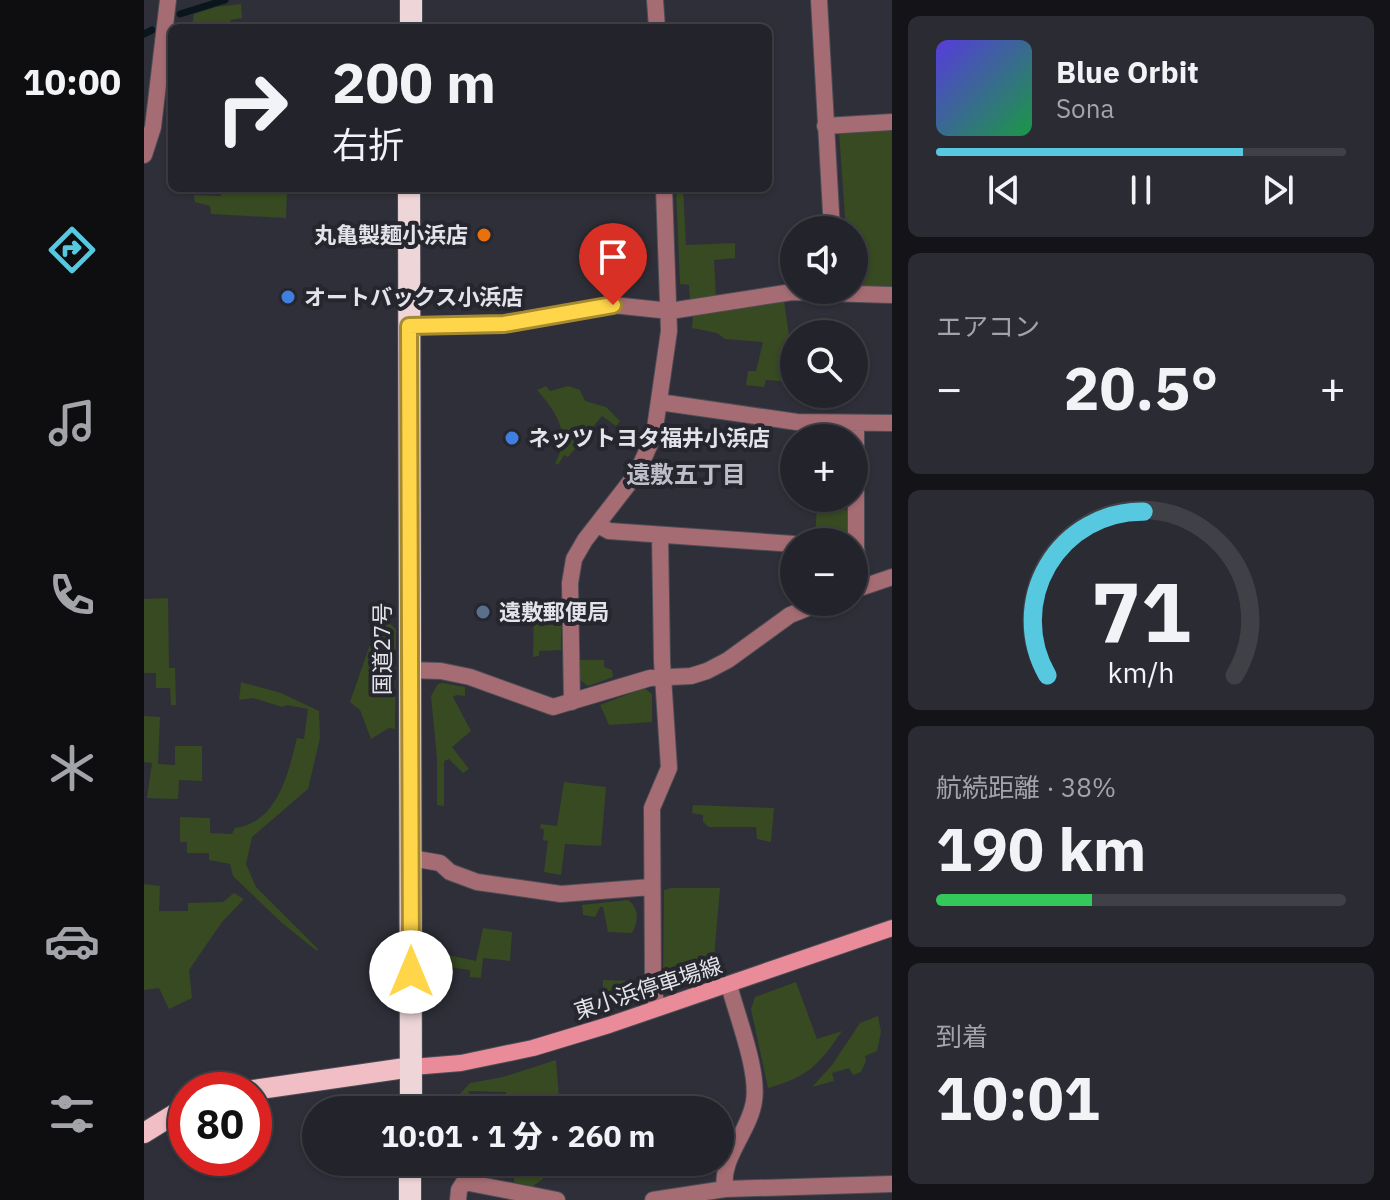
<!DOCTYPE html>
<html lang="ja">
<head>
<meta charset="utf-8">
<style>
	body { margin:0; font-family:"IBM Plex Sans","Noto Sans JP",sans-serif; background:#2b2b33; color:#f1f3f6; height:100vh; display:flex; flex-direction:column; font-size:30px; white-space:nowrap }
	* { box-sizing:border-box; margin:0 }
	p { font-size:26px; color:#a3a4a9 }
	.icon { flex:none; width:44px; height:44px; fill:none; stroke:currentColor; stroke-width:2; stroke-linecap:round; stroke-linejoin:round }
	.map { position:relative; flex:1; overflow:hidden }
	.sheet { display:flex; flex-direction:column; gap:16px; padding:16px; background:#131318; width:498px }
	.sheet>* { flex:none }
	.guide { position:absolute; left:24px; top:24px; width:604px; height:168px; border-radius:12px; box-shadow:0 2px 6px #0004,0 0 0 2px #404047; background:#23232b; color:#f1f3f6; overflow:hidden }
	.tools { position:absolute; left:636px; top:216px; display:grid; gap:16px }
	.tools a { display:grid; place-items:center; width:88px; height:88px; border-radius:50%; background:#23232b; box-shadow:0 2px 6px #0004,0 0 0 2px #404047; font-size:40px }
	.speed { position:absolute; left:24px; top:1072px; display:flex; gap:16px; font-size:40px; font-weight:700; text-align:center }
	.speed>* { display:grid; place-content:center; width:104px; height:104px; border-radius:50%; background:#23232b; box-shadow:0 2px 6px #0004,0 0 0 2px #404047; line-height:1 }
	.speed .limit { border:12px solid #d22; background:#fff; color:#111 }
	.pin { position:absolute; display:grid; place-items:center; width:68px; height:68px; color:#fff; margin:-82px -34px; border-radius:50% 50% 50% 0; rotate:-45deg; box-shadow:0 0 8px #0007 }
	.pin .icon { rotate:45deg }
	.me { position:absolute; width:88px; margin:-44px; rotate:0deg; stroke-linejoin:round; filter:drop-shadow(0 0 6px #0008) }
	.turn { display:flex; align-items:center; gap:28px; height:168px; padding:0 32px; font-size:36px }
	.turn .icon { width:104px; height:104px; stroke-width:2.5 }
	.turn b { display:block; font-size:56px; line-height:68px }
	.big { font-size:60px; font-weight:800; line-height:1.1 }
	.sheet .tile { flex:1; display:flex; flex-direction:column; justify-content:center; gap:12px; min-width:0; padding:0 28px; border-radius:12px; background:#2b2b33 }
	.sheet .dial { align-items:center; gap:0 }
	.dial svg { height:208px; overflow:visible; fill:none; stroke:#404047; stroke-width:7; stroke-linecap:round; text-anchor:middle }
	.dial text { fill:#f1f3f6; stroke:none }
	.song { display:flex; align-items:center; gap:24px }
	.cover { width:96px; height:96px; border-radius:12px; background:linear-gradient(135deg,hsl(250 70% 55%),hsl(140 70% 35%)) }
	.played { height:8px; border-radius:4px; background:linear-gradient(90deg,#56c9e0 75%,#404047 75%) }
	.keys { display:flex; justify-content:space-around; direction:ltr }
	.heat { display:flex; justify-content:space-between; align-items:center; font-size:44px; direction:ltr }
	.charge { height:12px; border-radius:6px; background:linear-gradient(90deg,#34c759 38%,#404047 0) }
	.trip { position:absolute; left:158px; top:1096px; width:432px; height:80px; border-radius:40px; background:#23232b; box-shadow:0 2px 6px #0004,0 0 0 2px #404047; font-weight:800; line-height:80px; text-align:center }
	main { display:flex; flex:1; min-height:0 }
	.tabs { display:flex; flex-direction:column; width:144px; justify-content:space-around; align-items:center; background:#0e0e11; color:#a3a4a9 }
	.tabs .icon { width:56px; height:56px }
	.tabs .on { color:#56c9e0 }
	.tabs b { font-size:36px; color:#f1f3f6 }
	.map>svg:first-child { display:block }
	.green { fill:#374a21 }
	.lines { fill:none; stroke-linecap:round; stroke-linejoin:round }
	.stream { stroke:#09171c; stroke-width:7 }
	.minor-casing { stroke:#4c4c55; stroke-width:18 }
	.secondary-casing { stroke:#4c4c55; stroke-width:18 }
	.primary-casing { stroke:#4c4c55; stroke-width:22 }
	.trunk-casing { stroke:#4c4c55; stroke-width:24 }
	.minor { stroke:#a66c73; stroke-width:16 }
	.secondary { stroke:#e98b99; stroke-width:16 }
	.primary { stroke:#f0bec4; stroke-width:20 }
	.trunk { stroke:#eed5d8; stroke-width:22 }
	.route-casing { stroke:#a68a30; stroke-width:20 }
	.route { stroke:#ffd54a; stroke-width:14 }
	.food-dot { fill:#e8710a; stroke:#25262e; stroke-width:3 }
	.shop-dot { fill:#3f7fe0; stroke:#25262e; stroke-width:3 }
	.service-dot { fill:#5c6f8a; stroke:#25262e; stroke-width:3 }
	.labels { text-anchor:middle; stroke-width:8; stroke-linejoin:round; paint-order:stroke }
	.poi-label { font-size:22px; font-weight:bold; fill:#e3e3e9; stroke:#25262e; text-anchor:start }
	.street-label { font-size:22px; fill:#e3e3e9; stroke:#25262e }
	.neighbourhood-label { font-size:24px; font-weight:bold; fill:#bebeca; stroke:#25262e }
</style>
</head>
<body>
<main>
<nav class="tabs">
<b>10:00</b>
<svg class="icon on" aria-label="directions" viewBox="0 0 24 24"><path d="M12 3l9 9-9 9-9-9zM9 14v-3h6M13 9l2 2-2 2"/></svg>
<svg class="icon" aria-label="music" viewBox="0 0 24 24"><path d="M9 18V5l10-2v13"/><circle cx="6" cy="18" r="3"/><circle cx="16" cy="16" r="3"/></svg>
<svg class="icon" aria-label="phone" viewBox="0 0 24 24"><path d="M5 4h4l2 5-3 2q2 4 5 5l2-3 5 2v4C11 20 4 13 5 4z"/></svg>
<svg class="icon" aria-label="climate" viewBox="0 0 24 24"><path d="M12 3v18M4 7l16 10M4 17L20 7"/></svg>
<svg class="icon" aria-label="car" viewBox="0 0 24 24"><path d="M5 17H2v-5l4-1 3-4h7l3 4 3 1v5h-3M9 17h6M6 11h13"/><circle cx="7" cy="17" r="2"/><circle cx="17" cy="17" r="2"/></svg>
<svg class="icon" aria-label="filters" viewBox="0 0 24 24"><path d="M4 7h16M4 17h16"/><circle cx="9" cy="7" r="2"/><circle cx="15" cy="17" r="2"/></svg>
</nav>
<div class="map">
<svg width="748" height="1200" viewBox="0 0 748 1200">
	<rect width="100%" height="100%" fill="#2f2f39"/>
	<path class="green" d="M97 4 98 18 87 20 82 28 48 25 50 14 72 7Z
		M748 129V288L712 286 710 230H702L695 132Z
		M77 188H143L142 218 67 214 66 206 51 202 50 195 77 196Z
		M532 188H539L542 245 591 243V258L570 260 572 298 546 301 545 285 536 284Z
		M640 301 647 349V382L622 380 620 387 602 385 604 371H612L619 342 581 339 573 333 548 328 549 314Z
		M402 386 406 391 424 386 436 390 441 401 462 407 476 421 472 426 458 416 424 457 420 455 414 465 411 463C428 434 412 412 393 390Z
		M673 507 705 510 704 540 671 538Z
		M24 598 25 668H31L32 705H27L26 688H12V673H0V599Z
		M390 603H417V650L395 651V656L389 657Z
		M236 616 252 629 251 729 245 728 227 739 216 710 206 702Z
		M436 660H460V667L468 670 469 677 444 686 436 680Z
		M97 682 137 693 175 711 176 738 164 789 108 837 102 864 112 887 174 949 173 951 138 923 89 876 86 864 65 860V853H43V842H36V817L66 818V833L88 834 91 828C134 822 144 774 153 738L160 739 164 709 143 705 138 707 109 698 95 700Z
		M299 683 321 687V696L312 695 309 697 327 731 308 747 325 769 319 773 305 759 300 761V806L293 805V758L287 696 294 684Z
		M500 688 508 694V722L465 725 456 705Z
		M0 716 16 717 14 764 31 765V746H58V781L35 780 34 799 3 798 8 763 0 762Z
		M420 782 462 787 457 846 421 844 417 875 400 872 404 841 399 840 400 830 396 828 397 824 413 826Z
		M549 805 630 808 627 842 613 839 612 827H565L559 822V815L548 813Z
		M0 819V884L16 886 15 911H44V903L79 902 90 893 100 899 78 922 45 970 48 998 25 1009 15 988 0 990Z
		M527 888H576L569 970 526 985 519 980 520 890Z
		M484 900C495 908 495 921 488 933L464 932 459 907H456L451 917 439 915 438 905Z
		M339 928 368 932 366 961 339 958 337 978 326 977V970L291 965V952L332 961Z
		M459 980 497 981 494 993 459 1005Z
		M652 982 673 1039 698 1031C675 1065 664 1077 624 1088L607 1009 611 997Z
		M734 1016 737 1032 733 1051 721 1056 722 1061 717 1072 709 1075 705 1068 688 1073 690 1081 668 1087 688 1065 716 1023Z
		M412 1060 416 1110H362V1092L325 1091 323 1110H301L326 1083 359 1077Z
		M371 1162H421L388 1187 370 1182Z"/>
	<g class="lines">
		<path class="stream" d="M36 14 81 0
			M0 34 8 30"/>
		<defs>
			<path id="minor" d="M511 0 513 28
				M675 0 688 230
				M681 126 748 122
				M0 155 9 127 24 0
				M265 326 360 324 469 305 526 311 648 292 748 295
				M515 402 653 422 748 423
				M712 424V548L718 587
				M454 525 465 531 650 544
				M710 590 748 577
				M264 670 297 671 326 677 409 707 506 678 547 676 563 671 584 660 646 615 679 602
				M428 702 426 583 430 559 441 540 493 473 510 435 525 331 520 188
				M267 858 296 863 306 872 333 882 417 894 507 887
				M514 1008 509 990 508 808 525 768 518 661 516 535
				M581 1189C576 1158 606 1131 610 1101 615 1071 593 1016 585 985
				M314 1200 315 1190 320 1182 413 1200
				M509 1200 581 1189 748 1184"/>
			<path id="secondary" d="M268 1067 317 1063 389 1048 465 1025 748 928"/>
			<path id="primary" d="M109 1090 268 1067
				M0 1133 42 1107"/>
			<path id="trunk" d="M267 28V0
				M265 188 267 1110
				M266 1200V1162"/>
		</defs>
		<use href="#minor" class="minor-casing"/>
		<use href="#secondary" class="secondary-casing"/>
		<use href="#primary" class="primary-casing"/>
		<use href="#trunk" class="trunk-casing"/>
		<use href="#minor" class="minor"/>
		<use href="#secondary" class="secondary"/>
		<use href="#primary" class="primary"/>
		<use href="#trunk" class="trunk"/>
	</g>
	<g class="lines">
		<defs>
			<path id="route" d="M267 972 265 326 360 324 469 305"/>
		</defs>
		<use href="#route" class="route-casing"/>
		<use href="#route" class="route"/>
	</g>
	<circle class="food-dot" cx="340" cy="235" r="8"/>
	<g class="shop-dot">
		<circle cx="144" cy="297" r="8"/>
		<circle cx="368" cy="438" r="8"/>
	</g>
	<circle class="service-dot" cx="339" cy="612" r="8"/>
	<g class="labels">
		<g class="poi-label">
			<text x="324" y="243" text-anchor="end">丸亀製麺小浜店</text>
			<text x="160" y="305">オートバックス小浜店</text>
			<text x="384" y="446">ネッツトヨタ福井小浜店</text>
			<text x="355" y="620">遠敷郵便局</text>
		</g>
		<g class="street-label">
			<text transform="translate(238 649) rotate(-90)" y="8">国道27号</text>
			<text transform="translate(504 988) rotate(-18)" y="8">東小浜停車場線</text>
		</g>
		<g class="neighbourhood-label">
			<text x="542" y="483">遠敷五丁目</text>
		</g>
	</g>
</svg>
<div class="tools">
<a><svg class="icon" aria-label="sound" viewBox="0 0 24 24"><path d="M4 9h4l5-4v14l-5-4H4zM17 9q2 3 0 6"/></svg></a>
<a><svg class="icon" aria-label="search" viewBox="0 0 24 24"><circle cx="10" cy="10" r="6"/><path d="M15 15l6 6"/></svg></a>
<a>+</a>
<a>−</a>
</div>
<div class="speed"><div class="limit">80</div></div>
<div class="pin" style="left:469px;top:305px;background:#d93025"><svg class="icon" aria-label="arrive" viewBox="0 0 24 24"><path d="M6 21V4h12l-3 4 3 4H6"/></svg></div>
<svg class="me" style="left:267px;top:972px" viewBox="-20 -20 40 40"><circle r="19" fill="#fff"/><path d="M0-13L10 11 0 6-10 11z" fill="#ffd54a"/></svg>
<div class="trip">10:01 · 1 分 · 260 m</div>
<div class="guide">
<div class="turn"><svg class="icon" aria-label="right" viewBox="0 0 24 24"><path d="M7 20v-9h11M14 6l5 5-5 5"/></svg><div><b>200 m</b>右折</div></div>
</div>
</div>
<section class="sheet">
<div class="tile">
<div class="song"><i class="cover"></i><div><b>Blue Orbit</b><p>Sona</p></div></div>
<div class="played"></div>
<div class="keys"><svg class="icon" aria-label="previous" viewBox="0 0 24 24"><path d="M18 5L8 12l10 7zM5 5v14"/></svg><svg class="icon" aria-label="pause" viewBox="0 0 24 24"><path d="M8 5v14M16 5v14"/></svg><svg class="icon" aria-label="next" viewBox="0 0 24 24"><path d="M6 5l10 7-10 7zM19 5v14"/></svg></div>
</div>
<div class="tile"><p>エアコン</p>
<div class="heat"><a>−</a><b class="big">20.5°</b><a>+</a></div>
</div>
<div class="tile dial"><svg viewBox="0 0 100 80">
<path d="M14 69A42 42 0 1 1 86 69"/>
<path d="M14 69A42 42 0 0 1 51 6" stroke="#56c9e0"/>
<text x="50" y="56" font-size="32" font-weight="700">71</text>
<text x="50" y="72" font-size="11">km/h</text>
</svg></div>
<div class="tile"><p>航続距離 · 38%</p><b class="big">190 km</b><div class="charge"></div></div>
<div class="tile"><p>到着</p><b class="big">10:01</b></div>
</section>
</main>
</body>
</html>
